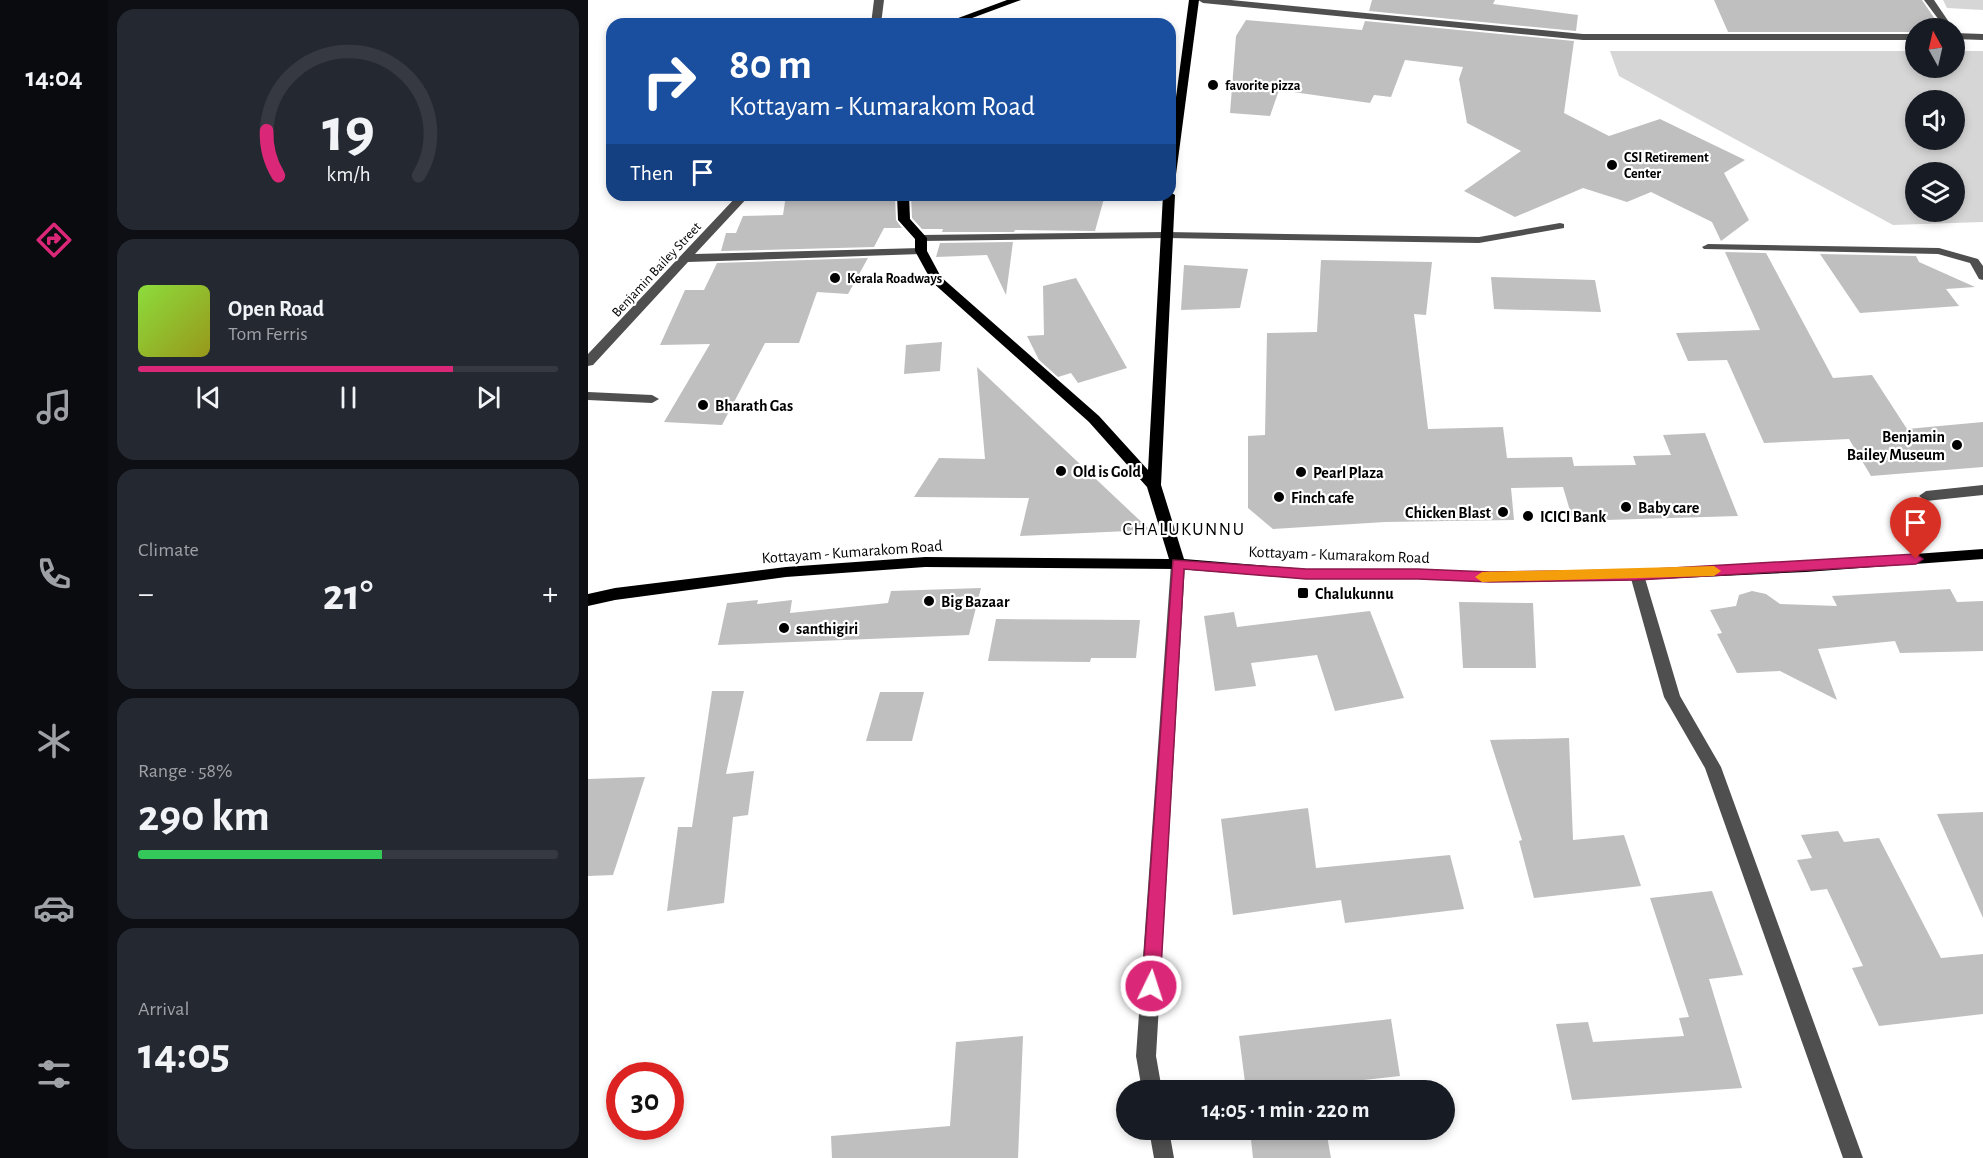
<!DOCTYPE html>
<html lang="en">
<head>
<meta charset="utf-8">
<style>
	body { margin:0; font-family:"Alegreya Sans",sans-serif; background:#242831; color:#f1f3f6; height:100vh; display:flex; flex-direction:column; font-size:22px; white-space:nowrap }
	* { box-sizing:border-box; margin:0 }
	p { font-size:20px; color:#9ea1a6 }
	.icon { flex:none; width:33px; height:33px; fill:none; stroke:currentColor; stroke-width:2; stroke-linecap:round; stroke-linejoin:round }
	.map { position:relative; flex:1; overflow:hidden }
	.drawer { display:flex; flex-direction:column; gap:9px; padding:9px; background:#0d0f14; width:480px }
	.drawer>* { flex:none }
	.top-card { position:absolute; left:18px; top:18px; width:570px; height:183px; border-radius:18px; box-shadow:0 3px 9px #0003; background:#1a4fa0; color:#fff; overflow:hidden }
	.needle { width:39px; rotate:352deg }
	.buttons { position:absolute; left:1317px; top:18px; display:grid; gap:12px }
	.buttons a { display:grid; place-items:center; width:60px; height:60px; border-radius:50%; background:#171b24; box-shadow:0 3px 9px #0003; font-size:30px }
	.speed { position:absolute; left:18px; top:1062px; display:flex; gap:12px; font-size:30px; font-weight:700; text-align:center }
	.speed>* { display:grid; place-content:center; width:78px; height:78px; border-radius:50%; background:#171b24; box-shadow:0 3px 9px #0003; line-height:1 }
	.speed .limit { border:9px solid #d22; background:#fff; color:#111 }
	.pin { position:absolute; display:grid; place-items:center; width:51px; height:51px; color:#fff; margin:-62px -26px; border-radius:50% 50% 50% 0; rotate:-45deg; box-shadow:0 0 6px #0007 }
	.pin .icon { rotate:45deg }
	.me { position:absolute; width:66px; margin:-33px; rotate:4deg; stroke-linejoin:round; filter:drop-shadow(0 0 4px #0008) }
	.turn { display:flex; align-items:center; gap:21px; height:126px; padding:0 24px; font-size:27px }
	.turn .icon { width:78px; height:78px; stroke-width:2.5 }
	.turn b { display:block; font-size:42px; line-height:51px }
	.then { display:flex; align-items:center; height:57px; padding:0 24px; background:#0003; gap:12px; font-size:22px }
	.big { font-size:45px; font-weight:700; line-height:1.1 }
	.drawer .widget { flex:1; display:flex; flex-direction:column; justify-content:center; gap:9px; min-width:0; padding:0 21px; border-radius:18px; background:#242831 }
	.drawer .dial { align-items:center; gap:0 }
	.dial svg { height:156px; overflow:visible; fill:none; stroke:#363941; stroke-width:7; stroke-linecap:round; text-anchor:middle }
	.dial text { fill:#f1f3f6; stroke:none }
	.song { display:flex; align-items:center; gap:18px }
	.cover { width:72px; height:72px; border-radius:9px; background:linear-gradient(135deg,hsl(90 70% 55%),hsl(60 70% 35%)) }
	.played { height:6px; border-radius:3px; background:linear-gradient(90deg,#db2777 75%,#363941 75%) }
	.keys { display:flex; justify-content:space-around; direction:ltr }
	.heat { display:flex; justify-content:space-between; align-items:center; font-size:33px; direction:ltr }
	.charge { height:9px; border-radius:4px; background:linear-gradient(90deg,#34c759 58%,#363941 0) }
	.trip { position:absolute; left:528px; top:1080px; width:339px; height:60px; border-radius:30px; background:#171b24; box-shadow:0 3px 9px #0003; font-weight:700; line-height:60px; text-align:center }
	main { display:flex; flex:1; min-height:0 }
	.menu { display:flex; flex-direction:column; width:108px; justify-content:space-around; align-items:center; background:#090b0e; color:#9ea1a6 }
	.menu .icon { width:42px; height:42px }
	.menu .selected { color:#db2777 }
	.menu b { font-size:27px; color:#f1f3f6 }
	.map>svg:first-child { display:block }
	.green { fill:#d6d6d6; fill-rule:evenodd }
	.building { fill:#bfbfbf }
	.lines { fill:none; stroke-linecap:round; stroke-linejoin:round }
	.minor { fill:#4f4f4f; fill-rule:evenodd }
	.major { fill:#000; fill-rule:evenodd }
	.route { fill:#db2777; stroke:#8e194d; stroke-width:1.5 }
	.slow { fill:#f59e0b }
	.poi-dot { fill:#000; stroke:#fff; stroke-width:2 }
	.labels { text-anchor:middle; stroke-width:4.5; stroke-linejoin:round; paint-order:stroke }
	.far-poi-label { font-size:14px; font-weight:bold; fill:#000; stroke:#fff; text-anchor:start }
	.far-street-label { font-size:14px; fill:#000; stroke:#fff }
	.poi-label { font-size:16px; font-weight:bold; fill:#000; stroke:#fff; text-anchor:start }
	.street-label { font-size:16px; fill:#000; stroke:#fff }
	.neighbourhood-label { font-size:18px; letter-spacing:1.5px; fill:#000; stroke:#fff }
</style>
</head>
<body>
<main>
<nav class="menu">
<b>14:04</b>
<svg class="icon selected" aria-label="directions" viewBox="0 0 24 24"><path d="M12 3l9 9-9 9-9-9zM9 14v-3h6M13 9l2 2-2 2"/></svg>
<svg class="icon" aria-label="music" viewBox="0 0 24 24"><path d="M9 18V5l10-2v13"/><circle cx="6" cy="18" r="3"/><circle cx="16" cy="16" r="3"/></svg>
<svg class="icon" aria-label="phone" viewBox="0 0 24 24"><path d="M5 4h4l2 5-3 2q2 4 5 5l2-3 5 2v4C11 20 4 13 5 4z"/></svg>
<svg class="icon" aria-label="climate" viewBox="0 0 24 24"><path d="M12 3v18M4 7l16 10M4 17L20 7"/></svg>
<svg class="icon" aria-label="car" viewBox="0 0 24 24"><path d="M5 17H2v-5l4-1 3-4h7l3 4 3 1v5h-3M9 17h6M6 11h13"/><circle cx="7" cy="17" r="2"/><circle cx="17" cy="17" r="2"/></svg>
<svg class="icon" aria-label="filters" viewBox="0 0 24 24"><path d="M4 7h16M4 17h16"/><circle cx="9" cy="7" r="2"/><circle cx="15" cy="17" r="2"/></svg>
</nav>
<section class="drawer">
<div class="widget dial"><svg viewBox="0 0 100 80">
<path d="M14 69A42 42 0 1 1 86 69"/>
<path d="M14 69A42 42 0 0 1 8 46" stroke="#db2777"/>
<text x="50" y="56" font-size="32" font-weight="700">19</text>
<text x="50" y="72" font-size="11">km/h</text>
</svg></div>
<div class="widget">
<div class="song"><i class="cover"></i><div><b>Open Road</b><p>Tom Ferris</p></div></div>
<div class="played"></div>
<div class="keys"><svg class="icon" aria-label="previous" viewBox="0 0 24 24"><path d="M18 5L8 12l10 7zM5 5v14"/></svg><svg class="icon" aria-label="pause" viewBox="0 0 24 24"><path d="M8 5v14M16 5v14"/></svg><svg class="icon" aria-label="next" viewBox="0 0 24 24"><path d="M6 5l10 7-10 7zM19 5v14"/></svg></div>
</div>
<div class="widget"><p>Climate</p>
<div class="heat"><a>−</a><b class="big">21°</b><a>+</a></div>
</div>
<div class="widget"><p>Range · 58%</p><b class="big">290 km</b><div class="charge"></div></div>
<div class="widget"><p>Arrival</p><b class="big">14:05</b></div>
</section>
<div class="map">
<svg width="1395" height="1158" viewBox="0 0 1395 1158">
	<rect width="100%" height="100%" fill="#fff"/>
	<path class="green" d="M1355 0H1395V10L1359 8Z
		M1022 51H1327L1328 68H1366L1367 51H1395V222L1305 225 1031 76ZM1328 100H1366V140H1328ZM1328 172H1366V212H1328Z"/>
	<path class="building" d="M784 0H907L905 4 990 15 988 31 781 11Z
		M1126 0H1334L1353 28H1328V32H1140Z
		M658 20 774 30 777 21 986 41 976 113 1021 136 1072 119 1157 160 1136 173 1161 220 1133 241 1124 222 1063 192 1039 202 995 188 927 217 876 191 933 151 879 123 871 79 875 67 817 60 803 97 786 95 782 103 691 90 682 116 642 113 648 36Z
		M198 195H307L308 220 314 228H296L286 247 133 251 138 233H148L155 216 195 215Z
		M323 195H517L507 231 427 230 426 232H354L355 229H334L324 218Z
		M425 242 418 295 399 255 348 257 352 243Z
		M1137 252 1178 253 1245 378 1284 375 1319 429 1395 422V467L1283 476 1261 439 1176 443 1139 360 1100 361 1088 333 1172 330Z
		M1232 254 1328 256 1331 262 1387 287 1358 289 1371 306 1272 313Z
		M280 258 260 294 229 292 211 343H177L134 425 76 422 122 344 72 345 97 290H116L129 263Z
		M733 260 844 262 838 315 826 314 840 429 915 427 919 458 984 457 986 466 1048 465 1045 456 1083 455 1075 435 1117 433 1150 516 985 521 975 487 923 488 926 520 797 522 685 529 660 508V436L677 435 679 333 729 332Z
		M596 265 660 269 652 308 593 310Z
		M903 277 1007 280 1013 312 906 309Z
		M488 278 539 368 490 383 483 373 470 377 451 360 439 336 456 335 455 286Z
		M354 342 352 371 316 374 318 345Z
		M389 367 562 530 432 536 441 498 326 497 351 458 397 459Z
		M393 588 381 635 130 645 139 603 170 600 169 604 204 600 202 613 300 603 303 591Z
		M1362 589 1369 602 1395 601V651L1312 653 1307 641 1230 649 1249 700 1192 671 1149 673 1129 634 1134 633 1122 610 1148 606 1151 595 1164 591 1178 594 1192 604 1249 606 1244 596Z
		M871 602 945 603 948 668H875Z
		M782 611 816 698 747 711 729 655 663 663 668 686 627 691 616 616 646 612 649 627Z
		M408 619 552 620 548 658H503L502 662 400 661Z
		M124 691H156L138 774 166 771 160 815 145 817 136 903 79 911 90 827H104Z
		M292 692H336L324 741H278Z
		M981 738 985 840 1036 835 1053 886 946 898 931 841 934 840 902 740Z
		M57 777 25 875 0 876V779Z
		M720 808 728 868 862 855 876 909 757 923 753 900 645 915 633 819Z
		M1395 812V918L1349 814Z
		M1250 831 1256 842 1291 838 1353 958 1395 954V1014L1291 1026 1264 968 1275 966 1239 889 1223 891 1209 860 1224 858 1213 835Z
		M1124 891 1155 975 1121 979 1154 1088 984 1100 968 1024 1000 1022 1005 1042 1096 1036 1091 1018 1101 1017 1062 898Z
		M803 1019 812 1076 731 1085 732 1090H658L651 1036Z
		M435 1036 430 1158H244L243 1136 362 1126 368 1042Z
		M662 1130H738L743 1158H665Z"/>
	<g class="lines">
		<path class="minor" d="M286 0H296L293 24H283Z
			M610 0H643L995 34H1328V40H995L615 3Z
			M1336 0H1346L1365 28H1357Z
			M1366 33 1395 34V40L1366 39Z
			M150 195H162L107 254 333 248 339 251 333 254 100 262 5 365 0 366V354Z
			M972 223 976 224V228L891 243 578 238 333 241 327 238 333 235 578 232 891 237Z
			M1120 244 1351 248 1390 259 1395 266V280L1391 279 1382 263 1350 254 1116 249 1114 247Z
			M0 392 64 395 71 399 64 403 0 400Z
			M1395 485V495L1338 501 1331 496 1338 491Z
			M590 559 597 564 568 1056 574 1090H554L548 1056 583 564Z
			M1049 570 1054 571 1056 575 1092 696 1133 767 1275 1158H1255L1117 768 1076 697 1042 575 1044 571Z
			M561 1130H581L586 1158H566Z"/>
		<path class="major" d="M419 0H433L368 24H354Z
			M601 0H611L587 182 582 185V142Z
			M582 192 587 195 573 485 596 559 718 569H830L902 572 1049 570 1218 562 1395 549V559L1218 572 1049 580 902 582 830 579H718L590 569 337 567 198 577 27 600 0 606V594L27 588 198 567 337 557 581 559 559 487 501 422 344 282 327 251V239L310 220 309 195H321L322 219 339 238V251L353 277 511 416 560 470 575 195H582Z"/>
	</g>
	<path class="route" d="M1328 554 1335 559 1328 564 1049 580 902 582 830 579H718L596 569 572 986 569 991 563 994 557 991 554 986 585 560 718 569H830L902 572 1049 570Z"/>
	<path class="slow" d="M1126 566 1133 571 1126 576 894 582 887 577 894 572Z"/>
	<g class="poi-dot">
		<circle cx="625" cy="85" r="6"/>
		<circle cx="1024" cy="165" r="6"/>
		<circle cx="247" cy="278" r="6"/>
		<circle cx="115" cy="405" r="6"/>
		<circle cx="1369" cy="445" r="6"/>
		<circle cx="473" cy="471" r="6"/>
		<circle cx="713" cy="472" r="6"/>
		<circle cx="691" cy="497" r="6"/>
		<circle cx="1038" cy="507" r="6"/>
		<circle cx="915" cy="512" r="6"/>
		<circle cx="940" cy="516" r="6"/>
		<rect x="709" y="587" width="12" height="12" rx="3"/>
		<circle cx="341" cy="601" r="6"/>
		<circle cx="196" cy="628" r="6"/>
	</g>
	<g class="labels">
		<g class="far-poi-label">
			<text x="637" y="90">favorite pizza</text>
			<text x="1036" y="162">CSI Retirement<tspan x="1036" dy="16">Center</tspan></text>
			<text x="259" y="283">Kerala Roadways</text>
		</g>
		<g class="far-street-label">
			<text transform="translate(68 269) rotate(-47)" y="5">Benjamin Bailey Street</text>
		</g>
		<g class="poi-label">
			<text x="127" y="411">Bharath Gas</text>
			<text x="1357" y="442" text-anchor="end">Benjamin<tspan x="1357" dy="18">Bailey Museum</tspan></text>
			<text x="485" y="477">Old is Gold</text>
			<text x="725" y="478">Pearl Plaza</text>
			<text x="703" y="503">Finch cafe</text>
			<text x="1050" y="513">Baby care</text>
			<text x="903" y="518" text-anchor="end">Chicken Blast</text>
			<text x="952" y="522">ICICI Bank</text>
			<text x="727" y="599">Chalukunnu</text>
			<text x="353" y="607">Big Bazaar</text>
			<text x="208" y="634">santhigiri</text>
		</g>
		<g class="street-label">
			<text transform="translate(264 551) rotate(-4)" y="6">Kottayam - Kumarakom Road</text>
			<text transform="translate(751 554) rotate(2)" y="6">Kottayam - Kumarakom Road</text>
		</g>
		<g class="neighbourhood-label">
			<text x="596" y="535">CHALUKUNNU</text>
		</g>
	</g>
</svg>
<div class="buttons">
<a><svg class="needle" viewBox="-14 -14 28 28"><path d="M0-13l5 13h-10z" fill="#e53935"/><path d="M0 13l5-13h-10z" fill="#9ea1a6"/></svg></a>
<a><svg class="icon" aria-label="sound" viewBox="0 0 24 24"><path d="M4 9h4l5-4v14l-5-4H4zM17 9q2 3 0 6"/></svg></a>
<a><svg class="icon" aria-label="layers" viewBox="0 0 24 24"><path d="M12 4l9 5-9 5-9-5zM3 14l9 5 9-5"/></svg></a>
</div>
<div class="speed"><div class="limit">30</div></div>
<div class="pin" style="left:1328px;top:559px;background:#d93025"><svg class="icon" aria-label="arrive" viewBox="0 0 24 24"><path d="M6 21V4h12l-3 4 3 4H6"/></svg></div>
<svg class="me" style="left:563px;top:986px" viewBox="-20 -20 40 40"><circle r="17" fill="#db2777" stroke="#fff" stroke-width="3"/><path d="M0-11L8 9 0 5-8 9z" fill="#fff"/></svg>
<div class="trip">14:05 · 1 min · 220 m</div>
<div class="top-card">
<div class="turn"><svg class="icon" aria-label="right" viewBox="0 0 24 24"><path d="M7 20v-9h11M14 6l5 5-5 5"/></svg><div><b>80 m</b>Kottayam - Kumarakom Road</div></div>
<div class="then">Then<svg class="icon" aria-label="arrive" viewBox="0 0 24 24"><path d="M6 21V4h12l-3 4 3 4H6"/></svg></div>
</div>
</div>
</main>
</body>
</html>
